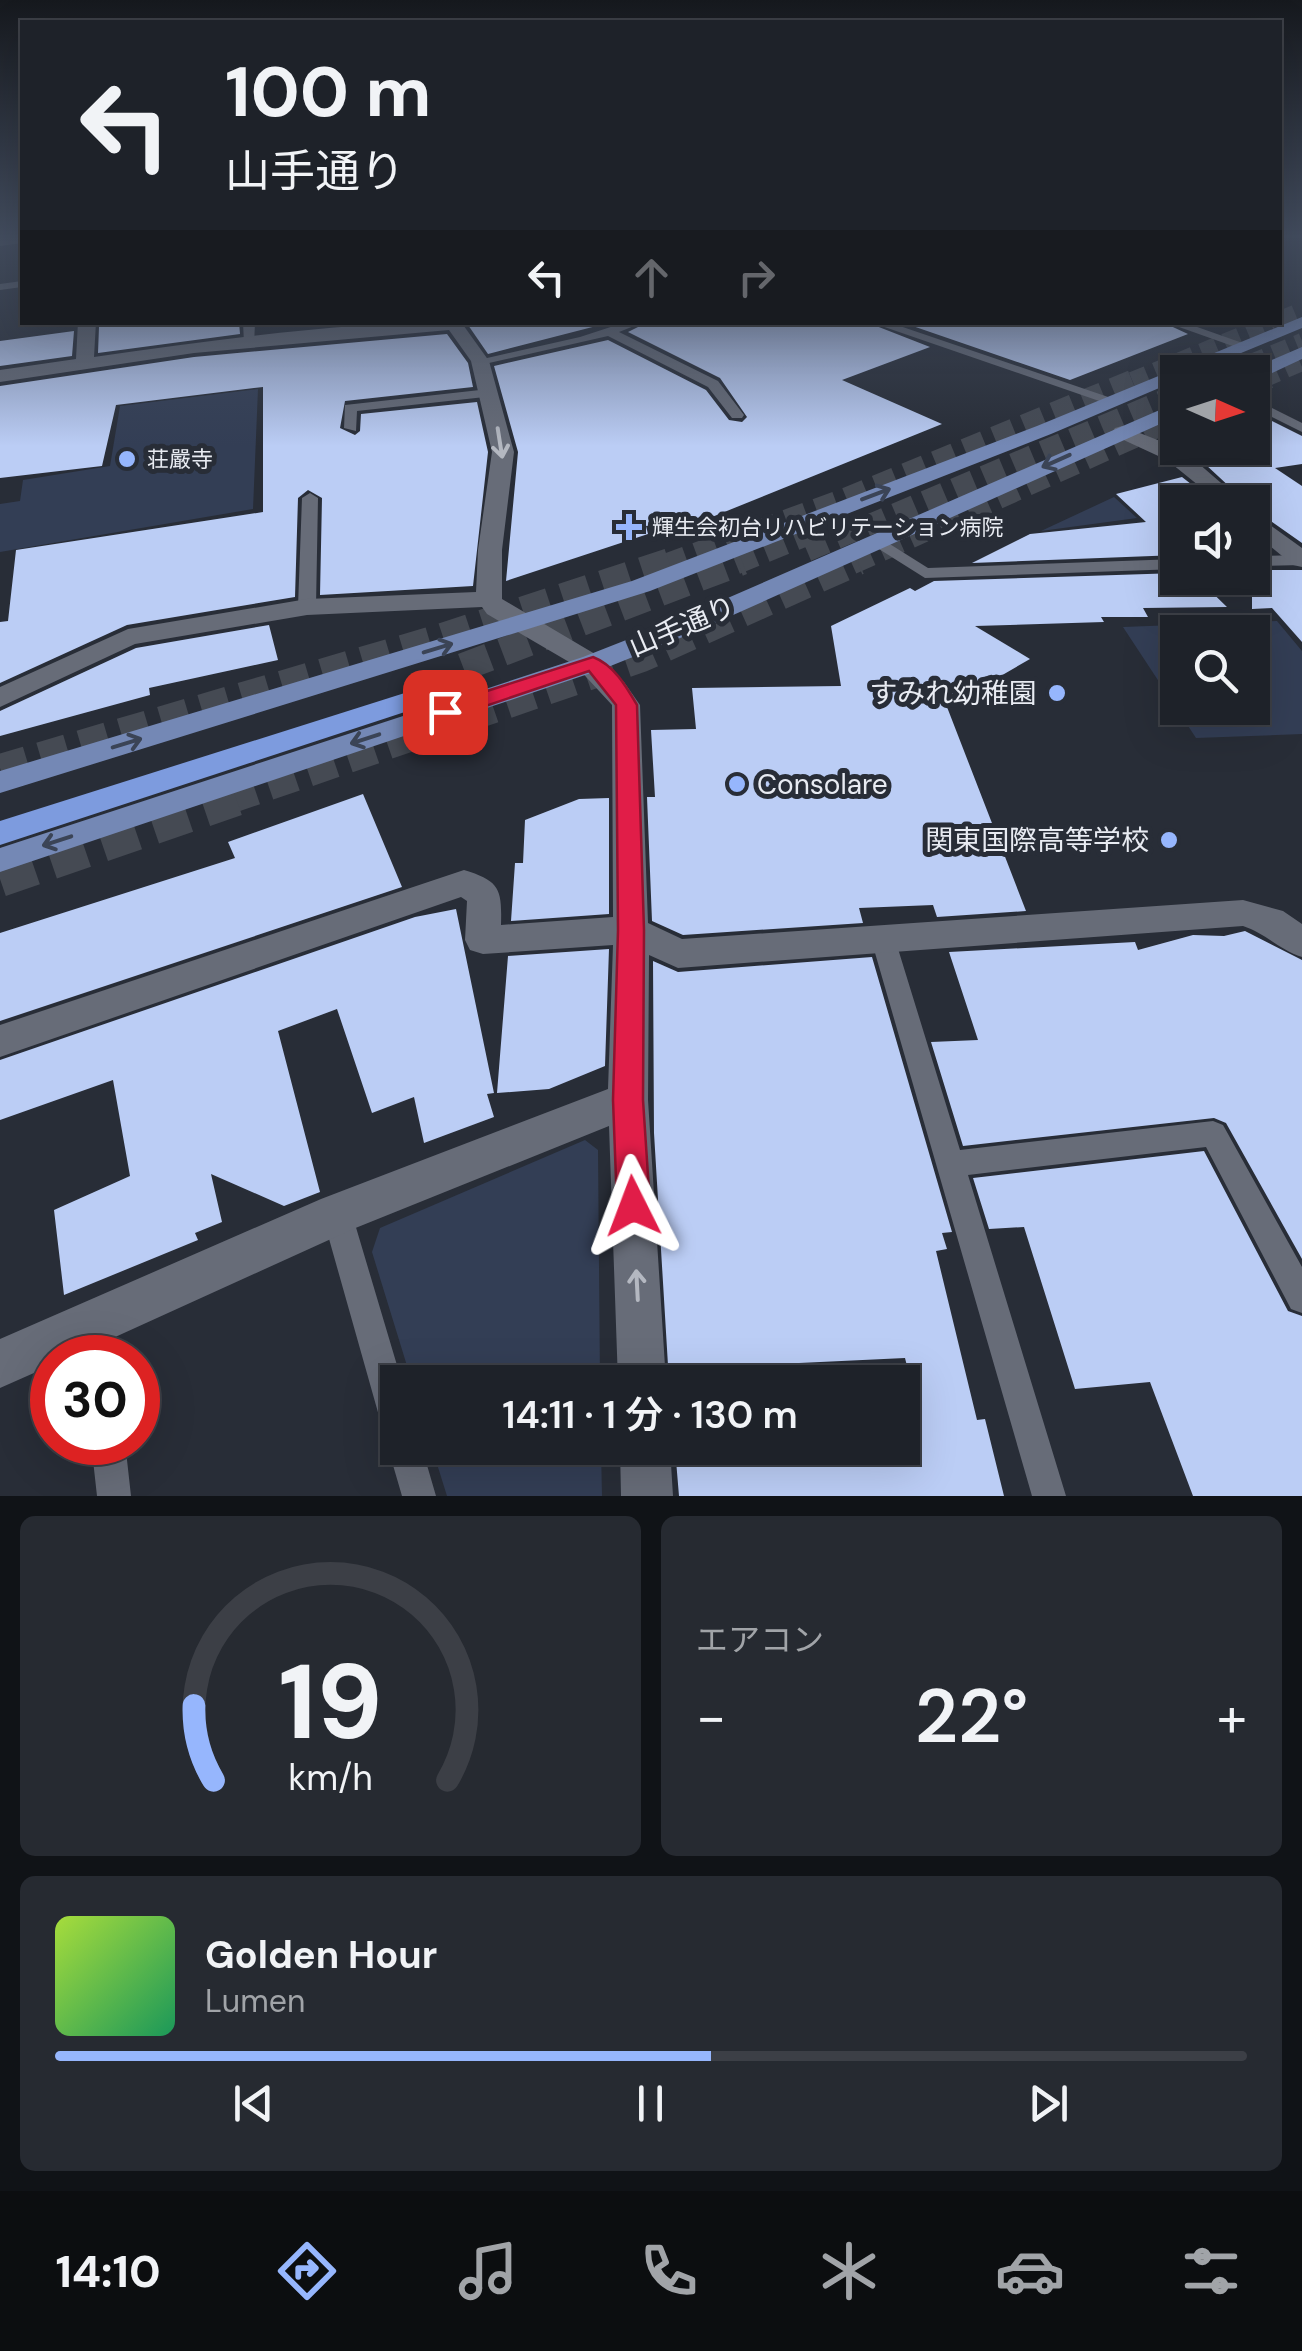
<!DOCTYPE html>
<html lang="ja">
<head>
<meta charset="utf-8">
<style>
	body { margin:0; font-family:"DM Sans","Noto Sans JP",sans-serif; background:#262a31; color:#f1f3f6; height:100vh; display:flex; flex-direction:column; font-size:38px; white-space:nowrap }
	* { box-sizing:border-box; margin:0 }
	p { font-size:32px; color:#a1a4a8 }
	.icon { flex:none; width:55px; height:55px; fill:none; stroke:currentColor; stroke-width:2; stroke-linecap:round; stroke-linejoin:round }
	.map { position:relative; height:1496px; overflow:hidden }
	.sheet { display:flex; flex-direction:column; gap:20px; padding:20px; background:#101317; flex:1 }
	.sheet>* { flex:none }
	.guide { position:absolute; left:20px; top:20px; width:1262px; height:305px; border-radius:0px; box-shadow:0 10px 40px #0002,0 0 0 2px #3c3f46; background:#1e2229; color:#f1f3f6; overflow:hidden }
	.needle { width:65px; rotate:93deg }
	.fabs { position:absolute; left:1160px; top:355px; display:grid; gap:20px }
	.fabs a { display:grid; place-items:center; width:110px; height:110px; border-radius:0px; background:#1e2229; box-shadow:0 10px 40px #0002,0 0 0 2px #3c3f46; font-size:50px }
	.speed { position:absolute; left:30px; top:1335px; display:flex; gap:20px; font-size:50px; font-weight:700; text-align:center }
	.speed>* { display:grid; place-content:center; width:130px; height:130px; border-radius:50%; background:#1e2229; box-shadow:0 10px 40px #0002,0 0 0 2px #3c3f46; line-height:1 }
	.speed .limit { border:15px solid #d22; background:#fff; color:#111 }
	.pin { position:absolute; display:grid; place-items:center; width:85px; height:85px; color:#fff; margin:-42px; border-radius:20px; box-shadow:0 5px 15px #0006 }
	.me { position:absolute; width:110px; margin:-55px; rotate:357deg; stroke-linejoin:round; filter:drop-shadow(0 0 8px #0008) }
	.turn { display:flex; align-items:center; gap:35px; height:210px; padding:0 40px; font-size:45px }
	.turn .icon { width:130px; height:130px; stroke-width:2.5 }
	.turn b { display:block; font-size:70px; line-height:85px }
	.lanes { display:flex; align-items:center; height:95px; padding:0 40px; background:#0003; justify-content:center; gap:50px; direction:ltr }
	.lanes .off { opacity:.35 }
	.big { font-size:75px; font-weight:600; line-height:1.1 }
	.sheet .tile { flex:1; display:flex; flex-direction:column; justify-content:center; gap:15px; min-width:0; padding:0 35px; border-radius:15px; background:#262a31 }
	.sheet .dial { align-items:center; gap:0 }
	.dial svg { height:260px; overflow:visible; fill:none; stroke:#3c3f46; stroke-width:7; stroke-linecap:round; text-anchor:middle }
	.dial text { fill:#f1f3f6; stroke:none }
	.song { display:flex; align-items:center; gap:30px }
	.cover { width:120px; height:120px; border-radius:15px; background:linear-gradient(135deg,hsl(80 70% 55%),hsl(150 70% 35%)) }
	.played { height:10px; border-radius:5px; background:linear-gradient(90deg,#96b6fd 55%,#3c3f46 55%) }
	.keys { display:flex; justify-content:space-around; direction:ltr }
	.heat { display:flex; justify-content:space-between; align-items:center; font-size:55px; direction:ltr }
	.sheet .tiles { flex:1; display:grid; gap:20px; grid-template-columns:1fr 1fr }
	.tile:last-child { grid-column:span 2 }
	.trip { position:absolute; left:380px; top:1365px; width:540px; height:100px; border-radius:0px; background:#1e2229; box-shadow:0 10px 40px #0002,0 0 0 2px #3c3f46; font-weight:600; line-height:100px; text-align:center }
	.dock { display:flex; height:160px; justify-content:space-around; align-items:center; background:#0c0e10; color:#a1a4a8 }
	.dock .icon { width:70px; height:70px }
	.dock .current { color:#96b6fd }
	.dock b { font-size:45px; color:#f1f3f6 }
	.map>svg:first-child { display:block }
	.green { fill:#333e55; fill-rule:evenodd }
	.building { fill:#bbcdf5 }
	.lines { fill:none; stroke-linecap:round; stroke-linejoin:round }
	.highway-tunnel-far3 { stroke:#454a53; stroke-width:16; stroke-dasharray:16 9; stroke-linecap:butt }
	.highway-tunnel-far2 { stroke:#454a53; stroke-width:21; stroke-dasharray:21 11; stroke-linecap:butt }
	.highway-tunnel-far1 { stroke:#454a53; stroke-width:28; stroke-dasharray:28 14; stroke-linecap:butt }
	.highway-tunnel { stroke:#454a53; stroke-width:36; stroke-dasharray:36 18; stroke-linecap:butt }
	.lane { fill:#676c78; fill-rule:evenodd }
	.street { fill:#676c78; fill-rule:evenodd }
	.primary { fill:#7488b5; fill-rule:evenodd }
	.highway { fill:#7d9bde; fill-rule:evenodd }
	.oneway { stroke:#b4b8c1 }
	.oneway2 { stroke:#3b4456 }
	.route { fill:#e11d48; stroke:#92132f; stroke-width:2.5 }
	.poi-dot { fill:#96b6fd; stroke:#282d37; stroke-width:4 }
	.labels { text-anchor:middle; stroke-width:10; stroke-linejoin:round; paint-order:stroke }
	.far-poi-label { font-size:22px; fill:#e8ebf2; stroke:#282d37; text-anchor:start }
	.street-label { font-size:28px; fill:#e8ebf2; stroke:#282d37 }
	.poi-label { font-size:28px; fill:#e8ebf2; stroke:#282d37; text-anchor:end }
</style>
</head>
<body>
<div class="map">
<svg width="1302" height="1496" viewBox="0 0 1302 1496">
	<rect width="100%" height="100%" fill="#282d37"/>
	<path class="green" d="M258 389 253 509 0 552V504L20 501 23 480 110 466 120 406Z
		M1114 497 1137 518 1041 531Z
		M1277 621 1302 651V734L1196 738 1123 627ZM1178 632H1252V708H1178Z
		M585 1140 598 1150 600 1382H412L372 1252 380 1228Z
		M432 1448H601L602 1496H447Z"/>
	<path class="building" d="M104 322H239L240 334 98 353 99 327Z
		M466 322H612L488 354Z
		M648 322H866L930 347 842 380 942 424 712 517 646 526 648 534 506 581 518 452 494 366 608 340 706 390 729 420 742 422 747 417 720 378 628 332Z
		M901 322H1162L1188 334 1070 380Z
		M74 331 72 356 0 366V341Z
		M447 334 468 363 473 387 345 401 340 428 355 435 360 431 361 414 477 402 488 452 473 586 320 595 322 498 308 490 298 498 295 597 127 625 0 683V622L8 621 16 550 263 512V387L116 405 102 466 0 478V386L194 357Z
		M1254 412 1302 436V464L1275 468 1302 486V543L1252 508V502H1246L1205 464 1252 457Z
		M1182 477 1214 502H1178V555L972 563 1030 534 1146 522 1116 494Z
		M1252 570H1302V642L1272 608 1252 609Z
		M1178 573V578H1197L1227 607 1143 608 1148 617H1101L1104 622 975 626 1030 659 947 707 1026 911 937 917 933 905 859 908 863 923 683 935 652 921 647 797H655L651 730 696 729 692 688 841 686 831 626 910 588 915 591 934 581Z
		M269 625 278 660 149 688 150 695 0 736V711L136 648Z
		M363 794 402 887 0 1021V933L235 858 228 842Z
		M609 798V914L511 921 515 863H523L525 820 579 799Z
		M456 909 494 1093 487 1094 494 1117 424 1143 414 1097 372 1113 337 1009 278 1031 320 1192 284 1206 211 1174 222 1222 195 1233 198 1240 64 1295 54 1210 130 1176 113 1080 0 1120V1060L415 917Z
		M1245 931 1302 960V1259L1226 1123 1214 1118 963 1146 931 1042 978 1040 949 952 1135 942 1138 950 1193 935 1224 936Z
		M609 949 605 1066 549 1089 497 1093 508 956Z
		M872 957 952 1232 942 1233 947 1249 936 1251 977 1420 985 1419 1004 1496H679L675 1448H902V1423L921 1422 905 1358 754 1365 756 1382H669L654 1133 653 961 678 972Z
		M1204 1151 1288 1311 1302 1316V1496H1193L1150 1382 1075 1389 1024 1227 989 1229 973 1178Z"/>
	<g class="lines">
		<path class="highway-tunnel-far3" d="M1280 319 1302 310
			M1227 372 1302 341
			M1132 380 1272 322
			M1263 380 1302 363"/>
		<path class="highway-tunnel-far2" d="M1252 385 1269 378
			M807 551 1178 394
			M666 564 841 500 1138 378
			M736 564 825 528
			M852 564 1178 418"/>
		<path class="highway-tunnel-far1" d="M463 667 742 561
			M0 768 436 639 673 561
			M229 800 642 658 858 561"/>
		<path class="highway-tunnel" d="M0 879 236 798"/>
		<path class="lane" d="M22 281V287L0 290V284Z
			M243 322H255L254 346 244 343Z
			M626 322H644L619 332 718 381 744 415 742 418H732L708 387 608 336 480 365 474 361 580 337Z
			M870 322H888L1117 400 1105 403Z
			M1165 322H1183L1251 346 1241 349Z
			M489 389 495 393 494 396 357 411 356 431 344 428 345 405Z
			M1252 398 1302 423V432L1252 407Z
			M310 493 318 498 316 607 307 612 298 607 302 498Z
			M877 536 928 568 1178 559V569L925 578 871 544 869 541Z
			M1302 555V565L1252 566V556Z
			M883 930 891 932 895 939 960 1150 1213 1121 1223 1125 1302 1267V1313L1291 1309 1206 1147 968 1175 1066 1496H1032L871 939 875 932Z
			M337 1200 347 1204 352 1214 402 1382H398V1448H422L436 1496H402L388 1448 392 1437 386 1435 381 1423 322 1214 327 1204Z
			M94 1307 105 1312 114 1358H82L78 1323 83 1312Z
			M91 1442H125L131 1496H97Z"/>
		<path class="street" d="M22 236V243L0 246V238Z
			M78 322H96L94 357C215 340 339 322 461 322L489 361 514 452 502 550V599L595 654 624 682 640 705 648 923 682 939 1243 900 1283 911 1302 924V957C1280 950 1265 933 1243 926L678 968 649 955 648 1100 666 1382H618L609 1126 353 1229 69 1358H52V1365L0 1388V1339L321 1199 608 1089 613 945 483 954 470 950 465 940 467 901 461 897 0 1057V1025L464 870C500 881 502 889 501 925L613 917 612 705 576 666 487 614 482 607 307 615 135 644 0 707V687L128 629 307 599 476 592 478 550 492 452 471 361 449 330 194 353 0 382V370L76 359Z
			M1122 426 1183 450 1243 502H1219L1167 460 1115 436 1112 432 1115 428Z
			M1252 512 1302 548V567L1293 565 1252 531Z
			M620 1448H670L673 1496H621Z"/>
		<path class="primary" d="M1302 317V328L1195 372H1178V380L1051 434 650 591 0 793V771L632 581 1037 426Z
			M1302 347V359L1259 379 1252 381V372H1244Z
			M1178 402V416L695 632 603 669 0 872V848L583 657 677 620Z"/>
		<path class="highway" d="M471 672 481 675 485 681 481 687 0 845V821Z"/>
	</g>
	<defs><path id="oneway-shaft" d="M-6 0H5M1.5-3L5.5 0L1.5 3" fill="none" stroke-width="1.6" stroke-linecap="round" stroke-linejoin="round" transform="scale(2.5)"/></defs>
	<g class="oneway">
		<use href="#oneway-shaft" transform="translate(500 443) rotate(81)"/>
		<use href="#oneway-shaft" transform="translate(637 1285) rotate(-93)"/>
	</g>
	<g class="oneway2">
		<use href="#oneway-shaft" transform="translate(1056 461) rotate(156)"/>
		<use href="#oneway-shaft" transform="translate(876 494) rotate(-21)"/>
		<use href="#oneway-shaft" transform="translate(438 648) rotate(-17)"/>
		<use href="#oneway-shaft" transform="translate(365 739) rotate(162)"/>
		<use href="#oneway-shaft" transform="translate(127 743) rotate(-17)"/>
		<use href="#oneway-shaft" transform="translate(57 841) rotate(162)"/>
	</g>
	<linearGradient id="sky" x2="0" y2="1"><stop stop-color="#16191e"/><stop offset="0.53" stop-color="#424c5e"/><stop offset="1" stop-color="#424c5e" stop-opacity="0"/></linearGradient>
	<rect width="1302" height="446" fill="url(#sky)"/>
	<path class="route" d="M593 657C614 665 626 686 637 705L644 930 643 1100 650 1206 645 1217 633 1222 622 1217 617 1206 613 1100 618 930 616 705 589 671 453 717 445 719 434 712 437 707Z"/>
	<g class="poi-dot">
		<circle cx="127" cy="459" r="10"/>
		<path d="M624 512h10v10h10v10h-10v10h-10v-10h-10v-10h10z"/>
		<circle cx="1057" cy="693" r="10"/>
		<circle cx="737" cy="784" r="10"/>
		<circle cx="1169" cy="840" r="10"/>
	</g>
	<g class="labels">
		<g class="far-poi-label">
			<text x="147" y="467">荘嚴寺</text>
			<text x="652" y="535">輝生会初台リハビリテーション病院</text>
		</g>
		<g class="street-label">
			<text transform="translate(682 626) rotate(-23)" y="10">山手通り</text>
		</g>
		<g class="poi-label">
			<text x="1037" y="703">すみれ幼稚園</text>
			<text x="757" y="794" text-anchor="start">Consolare</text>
			<text x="1149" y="850">関東国際高等学校</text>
		</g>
	</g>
</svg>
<div class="fabs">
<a><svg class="needle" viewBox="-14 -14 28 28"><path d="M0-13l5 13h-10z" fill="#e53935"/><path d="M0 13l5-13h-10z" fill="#a1a4a8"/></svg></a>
<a><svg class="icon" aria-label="sound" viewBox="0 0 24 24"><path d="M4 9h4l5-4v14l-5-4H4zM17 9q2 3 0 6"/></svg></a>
<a><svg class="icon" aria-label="search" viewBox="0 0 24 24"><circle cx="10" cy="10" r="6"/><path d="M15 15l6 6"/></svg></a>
</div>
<div class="speed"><div class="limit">30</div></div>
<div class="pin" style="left:445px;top:712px;background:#d93025"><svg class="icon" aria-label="arrive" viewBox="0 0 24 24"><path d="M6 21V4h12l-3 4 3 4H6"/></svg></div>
<svg class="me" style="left:633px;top:1206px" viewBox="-20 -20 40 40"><path d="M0-17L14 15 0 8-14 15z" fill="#e11d48" stroke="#fff" stroke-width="4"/></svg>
<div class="trip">14:11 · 1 分 · 130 m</div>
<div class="guide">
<div class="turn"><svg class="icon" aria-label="left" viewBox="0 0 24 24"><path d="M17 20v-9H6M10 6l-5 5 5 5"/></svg><div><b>100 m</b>山手通り</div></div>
<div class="lanes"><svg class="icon" aria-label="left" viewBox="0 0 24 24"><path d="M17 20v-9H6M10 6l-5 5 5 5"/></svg><svg class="icon off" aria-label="ahead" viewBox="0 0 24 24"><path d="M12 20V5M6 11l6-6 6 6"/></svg><svg class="icon off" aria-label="right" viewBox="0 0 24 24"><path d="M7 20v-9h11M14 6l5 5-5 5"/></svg></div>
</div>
</div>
<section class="sheet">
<div class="tiles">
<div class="tile dial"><svg viewBox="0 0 100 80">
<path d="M14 69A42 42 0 1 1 86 69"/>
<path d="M14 69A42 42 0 0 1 8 46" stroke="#96b6fd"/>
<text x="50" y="56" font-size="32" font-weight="700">19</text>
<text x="50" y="72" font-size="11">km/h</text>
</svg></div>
<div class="tile"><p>エアコン</p>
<div class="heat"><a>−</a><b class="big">22°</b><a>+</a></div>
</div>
<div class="tile">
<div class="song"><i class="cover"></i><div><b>Golden Hour</b><p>Lumen</p></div></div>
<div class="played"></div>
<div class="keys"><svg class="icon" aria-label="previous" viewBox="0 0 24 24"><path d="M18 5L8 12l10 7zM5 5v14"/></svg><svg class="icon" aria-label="pause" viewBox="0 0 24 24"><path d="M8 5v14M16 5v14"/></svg><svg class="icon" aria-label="next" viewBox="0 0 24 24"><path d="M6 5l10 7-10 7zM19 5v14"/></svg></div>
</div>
</div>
</section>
<nav class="dock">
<b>14:10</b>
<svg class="icon current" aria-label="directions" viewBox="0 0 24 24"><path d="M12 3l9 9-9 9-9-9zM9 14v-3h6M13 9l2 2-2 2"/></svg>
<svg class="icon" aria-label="music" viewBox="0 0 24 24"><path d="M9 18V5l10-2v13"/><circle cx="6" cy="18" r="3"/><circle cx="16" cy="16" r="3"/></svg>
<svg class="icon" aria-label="phone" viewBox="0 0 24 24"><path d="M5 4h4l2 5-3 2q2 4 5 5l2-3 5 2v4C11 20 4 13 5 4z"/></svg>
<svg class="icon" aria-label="climate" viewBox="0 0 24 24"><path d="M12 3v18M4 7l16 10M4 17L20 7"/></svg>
<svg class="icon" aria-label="car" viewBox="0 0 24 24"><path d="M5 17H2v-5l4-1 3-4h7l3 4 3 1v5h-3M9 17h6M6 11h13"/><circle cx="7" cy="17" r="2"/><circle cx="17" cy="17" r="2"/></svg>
<svg class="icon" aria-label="filters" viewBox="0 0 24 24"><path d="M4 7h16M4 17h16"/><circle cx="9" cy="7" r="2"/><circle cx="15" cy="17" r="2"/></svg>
</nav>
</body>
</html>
